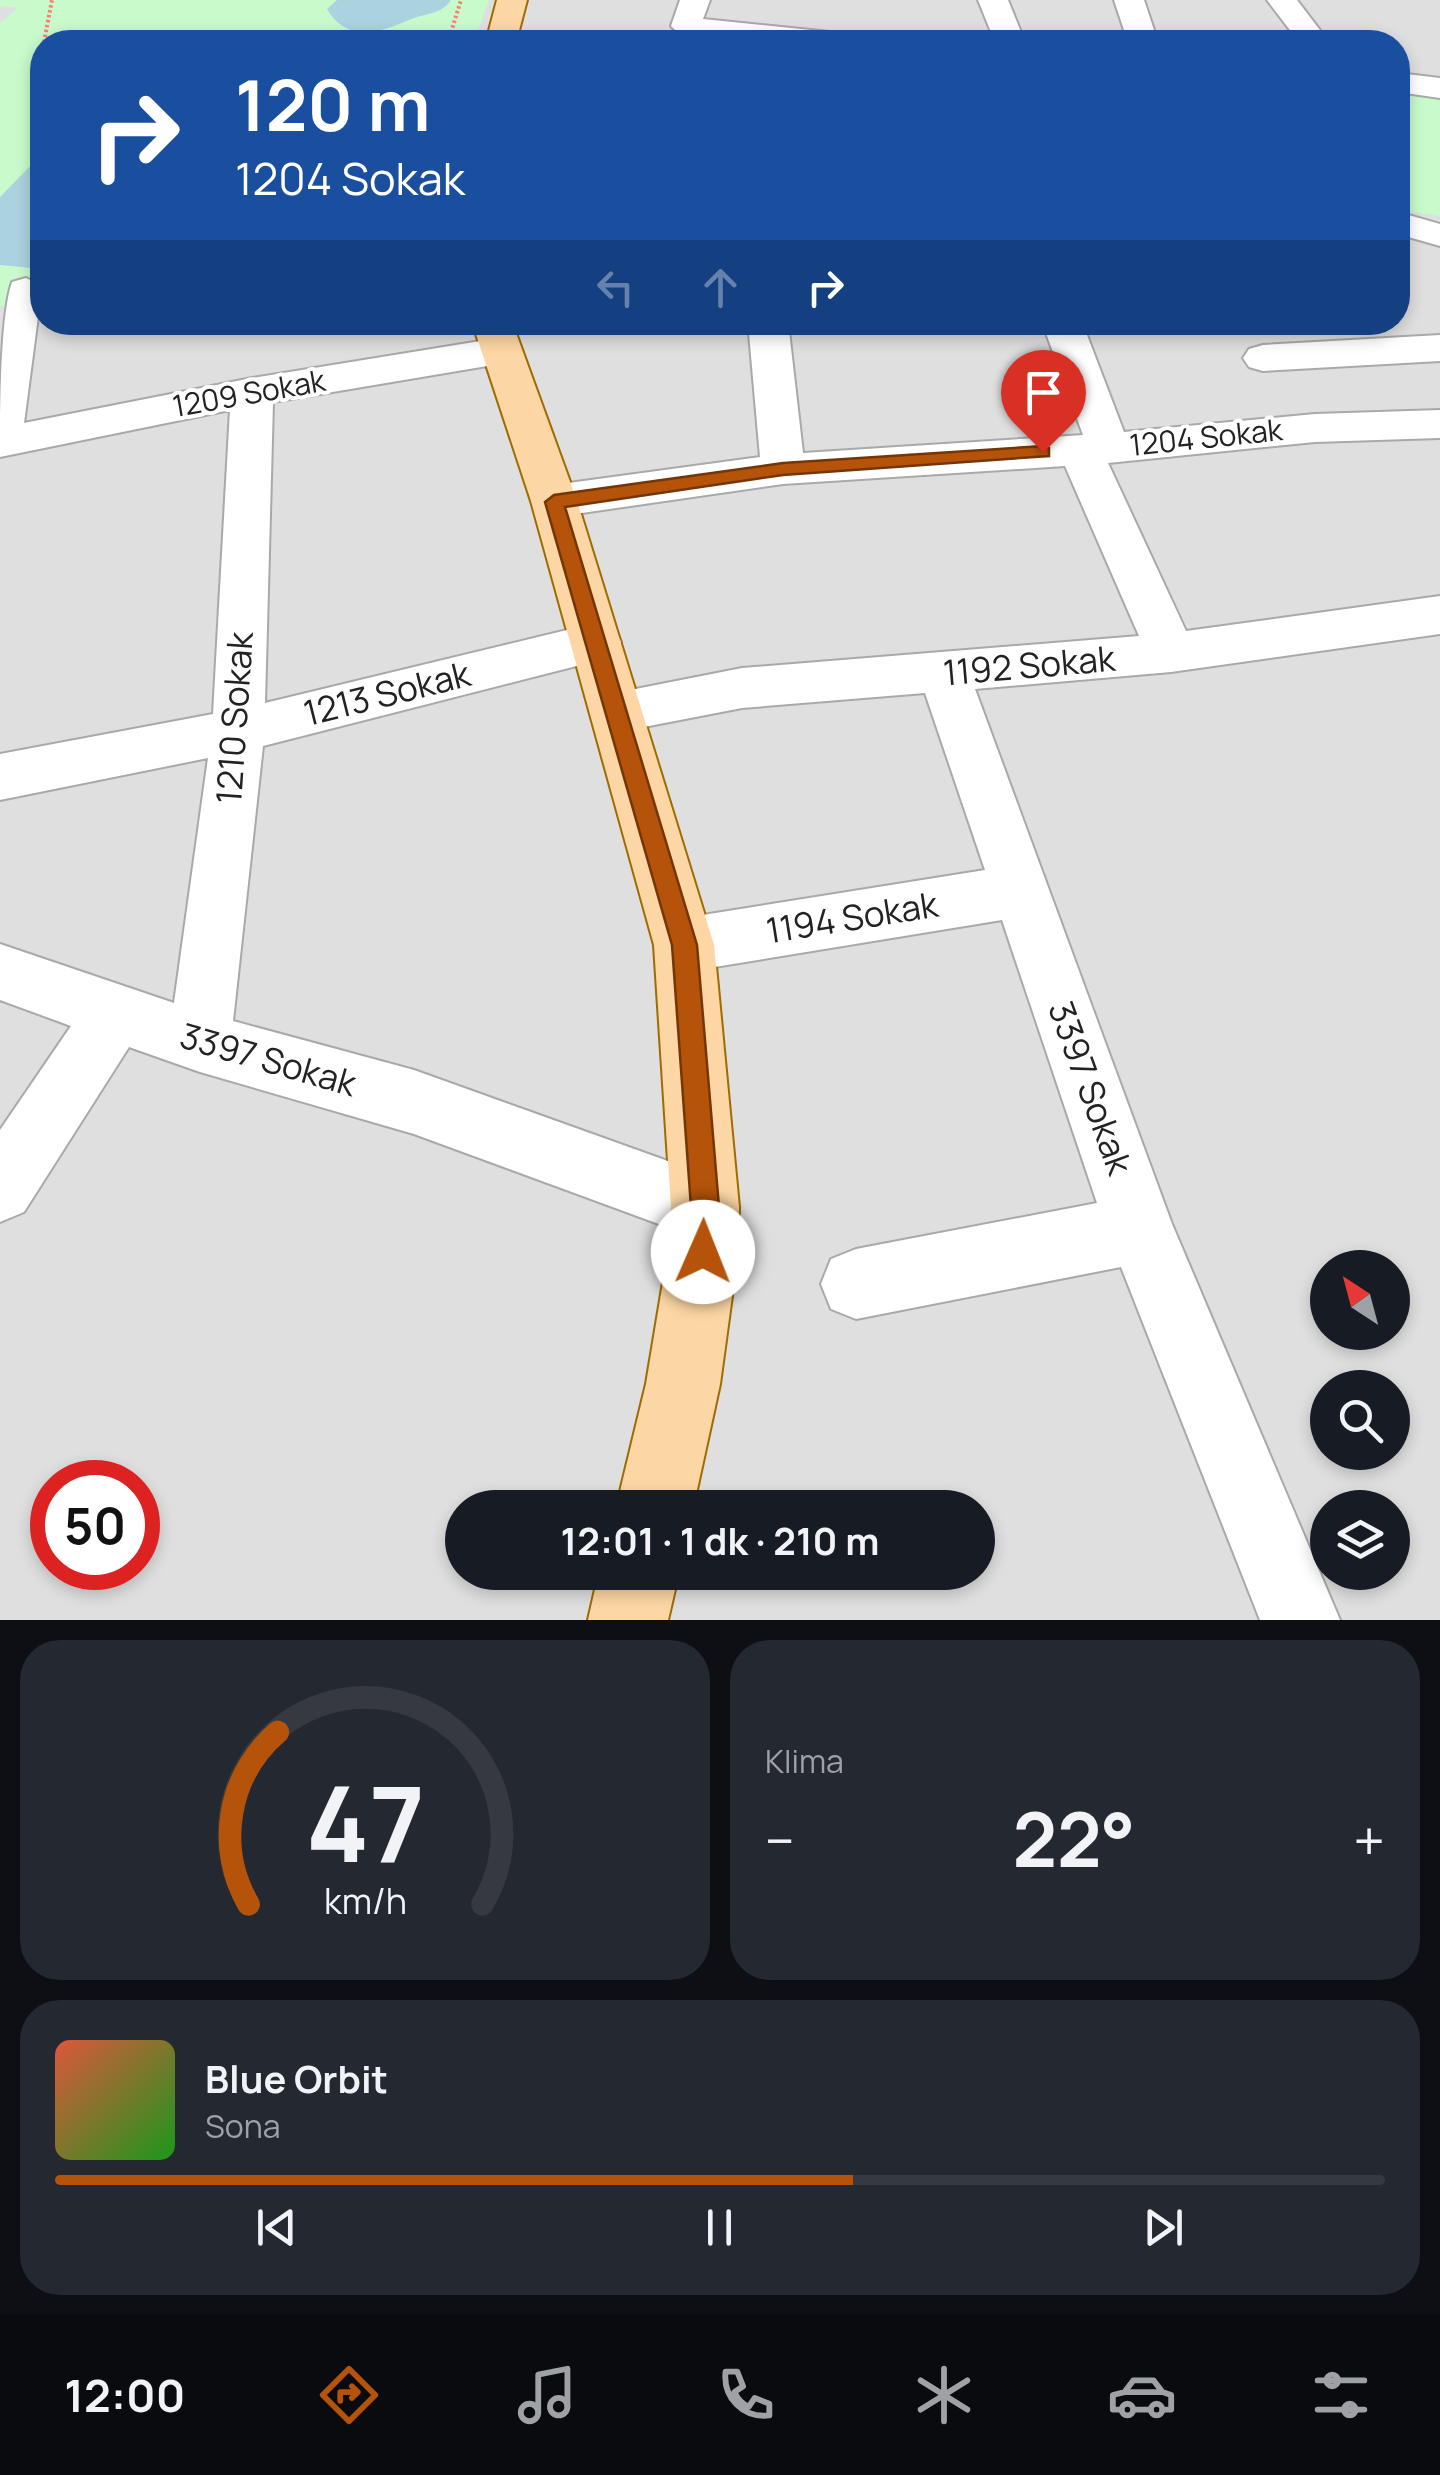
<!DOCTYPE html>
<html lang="tr">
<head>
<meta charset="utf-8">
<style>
	body { margin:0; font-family:Manrope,sans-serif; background:#242831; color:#f1f3f6; height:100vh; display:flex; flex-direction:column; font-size:38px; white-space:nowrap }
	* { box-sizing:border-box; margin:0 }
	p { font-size:32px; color:#9ea1a6 }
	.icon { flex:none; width:55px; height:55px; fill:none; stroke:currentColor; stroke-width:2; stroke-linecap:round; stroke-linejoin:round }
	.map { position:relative; height:1620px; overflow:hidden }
	.panel { display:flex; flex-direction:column; gap:20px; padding:20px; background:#0d0f14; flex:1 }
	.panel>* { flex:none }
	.guide { position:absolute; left:30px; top:30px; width:1380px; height:305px; border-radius:40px; box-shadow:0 5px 15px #0003; background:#1a4fa0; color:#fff; overflow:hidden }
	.needle { width:65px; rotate:324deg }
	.tools { position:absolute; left:1310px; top:1250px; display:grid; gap:20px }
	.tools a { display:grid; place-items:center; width:100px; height:100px; border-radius:50%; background:#171b24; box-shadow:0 5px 15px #0003; font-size:50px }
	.speed { position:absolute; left:30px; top:1460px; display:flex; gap:20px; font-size:50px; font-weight:700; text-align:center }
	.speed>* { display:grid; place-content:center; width:130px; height:130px; border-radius:50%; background:#171b24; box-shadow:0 5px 15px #0003; line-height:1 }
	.speed .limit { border:15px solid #d22; background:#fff; color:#111 }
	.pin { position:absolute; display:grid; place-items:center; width:85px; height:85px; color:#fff; margin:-102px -42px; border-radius:50% 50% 50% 0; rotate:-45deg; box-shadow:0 0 10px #0007 }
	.pin .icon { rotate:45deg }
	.me { position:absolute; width:110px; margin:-55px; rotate:1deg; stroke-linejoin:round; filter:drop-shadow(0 0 8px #0008) }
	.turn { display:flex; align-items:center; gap:35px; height:210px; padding:0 40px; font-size:45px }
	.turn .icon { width:130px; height:130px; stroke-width:2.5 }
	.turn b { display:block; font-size:70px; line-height:85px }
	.lanes { display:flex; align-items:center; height:95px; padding:0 40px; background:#0003; justify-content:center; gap:50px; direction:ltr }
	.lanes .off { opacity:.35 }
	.big { font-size:75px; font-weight:700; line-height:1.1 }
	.panel .card { flex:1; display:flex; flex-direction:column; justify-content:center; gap:15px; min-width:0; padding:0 35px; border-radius:40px; background:#242831 }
	.panel .dial { align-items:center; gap:0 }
	.dial svg { height:260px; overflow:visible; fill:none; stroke:#363941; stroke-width:7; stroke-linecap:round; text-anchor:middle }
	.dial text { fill:#f1f3f6; stroke:none }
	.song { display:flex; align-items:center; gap:30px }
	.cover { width:120px; height:120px; border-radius:15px; background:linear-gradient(135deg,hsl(10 70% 55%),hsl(120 70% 35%)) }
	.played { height:10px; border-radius:5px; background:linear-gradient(90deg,#b45309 60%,#363941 60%) }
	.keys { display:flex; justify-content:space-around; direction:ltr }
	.heat { display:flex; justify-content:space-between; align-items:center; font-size:55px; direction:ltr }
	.panel .tiles { flex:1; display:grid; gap:20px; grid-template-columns:1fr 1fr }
	.card:last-child { grid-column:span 2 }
	.trip { position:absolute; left:445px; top:1490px; width:550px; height:100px; border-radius:50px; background:#171b24; box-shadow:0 5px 15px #0003; font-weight:700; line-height:100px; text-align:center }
	.menu { display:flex; height:160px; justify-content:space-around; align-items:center; background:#090b0e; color:#9ea1a6 }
	.menu .icon { width:70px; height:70px }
	.menu .current { color:#b45309 }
	.menu b { font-size:45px; color:#f1f3f6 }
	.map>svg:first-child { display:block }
	.residential { fill:#e0dfdf; fill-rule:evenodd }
	.park { fill:#c8facc }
	.water { fill:#aad3df }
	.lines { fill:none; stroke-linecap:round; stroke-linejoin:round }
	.minor-casing { stroke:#a9a9a9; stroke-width:4 }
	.major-casing { stroke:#a06b00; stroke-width:4 }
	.path { stroke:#fa8072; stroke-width:4; stroke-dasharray:2.5 2.5; stroke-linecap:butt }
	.minor { fill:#fff; fill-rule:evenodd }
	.major { fill:#fcd6a4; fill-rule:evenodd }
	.route { fill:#b45309; stroke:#753606; stroke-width:2.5 }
	.labels { text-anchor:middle; stroke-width:8; stroke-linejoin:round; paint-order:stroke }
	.far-street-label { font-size:30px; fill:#222; stroke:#fff }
	.street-label { font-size:35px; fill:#222; stroke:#fff }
</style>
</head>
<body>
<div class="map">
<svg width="1440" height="1620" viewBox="0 0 1440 1620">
	<rect width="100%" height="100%" fill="#f2efe9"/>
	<path class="residential" d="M0 0H1440V1620H0ZM42 42H1398V322H42ZM1328 1268H1392V1332H1328ZM1328 1388H1392V1452H1328ZM52 1482H138V1568H52ZM462 1508H978V1572H462ZM1328 1508H1392V1572H1328Z"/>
	<path class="park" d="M0 0H489L474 42H42V312L0 306V23L18 8 0 6Z
		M1398 89 1440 95V216L1398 210Z"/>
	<path class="water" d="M337 0H451C441 15 425 13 409 20 379 33 347 43 327 9Z
		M42 154V269L0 265V197Z"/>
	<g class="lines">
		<defs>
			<path id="minor" d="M680 0H710L703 19 840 33 855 42C825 44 686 48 671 26Z
				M978 0H1008L1025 42H995Z
				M1114 0H1144L1158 42H1128Z
				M1267 0H1297L1329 42H1299Z
				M1398 73 1440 78V98L1398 92Z
				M1398 212 1440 224V246L1398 234Z
				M26 278 42 286 24 423 252 378 499 338 513 342 519 351 513 360 499 364 273 402 265 703 596 623 614 628 621 642 614 656 596 661 263 746 233 1021 414 1070 729 1183 739 1207 729 1231 705 1241 414 1134 200 1072 129 1047 24 1212 0 1222V1130L71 1026 0 1000V944L174 1003 208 758 0 800V754L213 714 230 410 0 457C0 413 0 317 12 282Z
				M748 322H788L803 453 1083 435 1042 322H1082L1124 432 1315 414 1440 410V438L1315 442 1108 463 1186 631 1440 596V634L1171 672 975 689 1172 1224 1340 1620H1260L1121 1267 856 1319 831 1309 821 1284 831 1259 856 1249 1097 1203 1002 920 684 972 663 964 654 945 663 926 684 918 985 870 925 693 742 708 618 732 600 726 592 711 600 696 742 668 1139 636 1065 466 783 484 554 517 538 512 531 501 538 490 554 485 760 457Z
				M1440 335V361L1263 371 1249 367 1243 358 1249 349 1263 345Z"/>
			<path id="major" d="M497 0H527L516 42H486Z
				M472 322H512L577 501 714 945 739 1207 738 1252 720 1384 693 1508H616L646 1384 668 1252 671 1207 654 945 531 501Z
				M599 1572H679L668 1620H588Z"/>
		</defs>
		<use href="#minor" class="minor-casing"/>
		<use href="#major" class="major-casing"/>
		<path class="path" d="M44 42 52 0
			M448 42 461 0
			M42 50 37 81 42 86"/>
		<use href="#minor" class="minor"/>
		<use href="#major" class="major"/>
	</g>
	<path class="route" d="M1043 446 1049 448V456L783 475 565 507 697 945 719 1207 713 1263 703 1267 693 1263 689 1252 691 1207 672 945 545 502 554 495 783 463Z"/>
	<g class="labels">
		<g class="far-street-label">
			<text transform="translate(249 394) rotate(-10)" y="10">1209 Sokak</text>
			<text transform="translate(1206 438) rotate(-6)" y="10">1204 Sokak</text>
		</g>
		<g class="street-label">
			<text transform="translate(1029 666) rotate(-5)" y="12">1192 Sokak</text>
			<text transform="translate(387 694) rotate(-14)" y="12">1213 Sokak</text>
			<text transform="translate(235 718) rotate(-86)" y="12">1210 Sokak</text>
			<text transform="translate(852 918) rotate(-9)" y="12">1194 Sokak</text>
			<text transform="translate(268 1060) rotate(16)" y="12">3397 Sokak</text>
			<text transform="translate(1090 1088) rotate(70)" y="12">3397 Sokak</text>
		</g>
	</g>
</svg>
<div class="tools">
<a><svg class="needle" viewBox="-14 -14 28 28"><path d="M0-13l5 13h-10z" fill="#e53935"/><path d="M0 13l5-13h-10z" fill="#9ea1a6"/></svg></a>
<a><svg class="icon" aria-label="search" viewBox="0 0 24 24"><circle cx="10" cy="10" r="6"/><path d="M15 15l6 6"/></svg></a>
<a><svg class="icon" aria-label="layers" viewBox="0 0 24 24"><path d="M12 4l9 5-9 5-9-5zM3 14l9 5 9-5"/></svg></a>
</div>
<div class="speed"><div class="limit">50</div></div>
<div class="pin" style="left:1043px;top:452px;background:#d93025"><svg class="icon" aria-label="arrive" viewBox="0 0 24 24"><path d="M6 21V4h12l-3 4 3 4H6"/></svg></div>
<svg class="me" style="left:703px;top:1252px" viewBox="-20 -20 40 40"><circle r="19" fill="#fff"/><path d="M0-13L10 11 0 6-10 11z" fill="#b45309"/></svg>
<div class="trip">12:01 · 1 dk · 210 m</div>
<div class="guide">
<div class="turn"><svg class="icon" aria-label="right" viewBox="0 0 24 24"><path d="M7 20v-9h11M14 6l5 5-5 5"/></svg><div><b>120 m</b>1204 Sokak</div></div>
<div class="lanes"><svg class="icon off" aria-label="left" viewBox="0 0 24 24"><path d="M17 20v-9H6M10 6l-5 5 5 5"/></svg><svg class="icon off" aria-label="ahead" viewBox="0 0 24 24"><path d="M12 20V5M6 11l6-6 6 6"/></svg><svg class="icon" aria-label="right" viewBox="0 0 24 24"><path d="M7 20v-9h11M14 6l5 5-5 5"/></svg></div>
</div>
</div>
<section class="panel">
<div class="tiles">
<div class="card dial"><svg viewBox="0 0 100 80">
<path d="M14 69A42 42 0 1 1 86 69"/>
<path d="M14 69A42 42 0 0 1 23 16" stroke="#b45309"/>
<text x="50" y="56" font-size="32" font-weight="700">47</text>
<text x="50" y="72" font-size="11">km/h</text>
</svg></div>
<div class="card"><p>Klima</p>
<div class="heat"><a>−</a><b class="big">22°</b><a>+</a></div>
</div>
<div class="card">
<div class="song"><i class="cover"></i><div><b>Blue Orbit</b><p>Sona</p></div></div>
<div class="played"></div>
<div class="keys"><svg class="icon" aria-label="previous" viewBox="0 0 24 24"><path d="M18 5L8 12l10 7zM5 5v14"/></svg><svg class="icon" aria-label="pause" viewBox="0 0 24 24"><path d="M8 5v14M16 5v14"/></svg><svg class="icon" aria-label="next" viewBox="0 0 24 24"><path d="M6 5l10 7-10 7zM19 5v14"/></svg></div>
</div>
</div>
</section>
<nav class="menu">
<b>12:00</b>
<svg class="icon current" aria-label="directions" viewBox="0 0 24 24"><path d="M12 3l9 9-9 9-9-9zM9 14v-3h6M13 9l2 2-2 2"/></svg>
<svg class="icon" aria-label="music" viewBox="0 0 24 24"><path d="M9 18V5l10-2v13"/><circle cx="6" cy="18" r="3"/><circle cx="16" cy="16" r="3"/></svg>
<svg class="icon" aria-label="phone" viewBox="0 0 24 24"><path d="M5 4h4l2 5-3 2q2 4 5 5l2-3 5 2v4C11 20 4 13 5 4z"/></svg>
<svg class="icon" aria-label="climate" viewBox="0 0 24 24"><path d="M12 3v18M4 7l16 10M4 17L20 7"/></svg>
<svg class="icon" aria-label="car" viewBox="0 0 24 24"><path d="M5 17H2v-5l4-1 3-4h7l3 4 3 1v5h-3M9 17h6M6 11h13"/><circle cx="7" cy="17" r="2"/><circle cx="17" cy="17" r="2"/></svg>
<svg class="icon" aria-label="filters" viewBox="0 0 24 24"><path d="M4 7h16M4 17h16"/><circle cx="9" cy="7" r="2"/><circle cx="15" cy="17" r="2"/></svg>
</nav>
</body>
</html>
